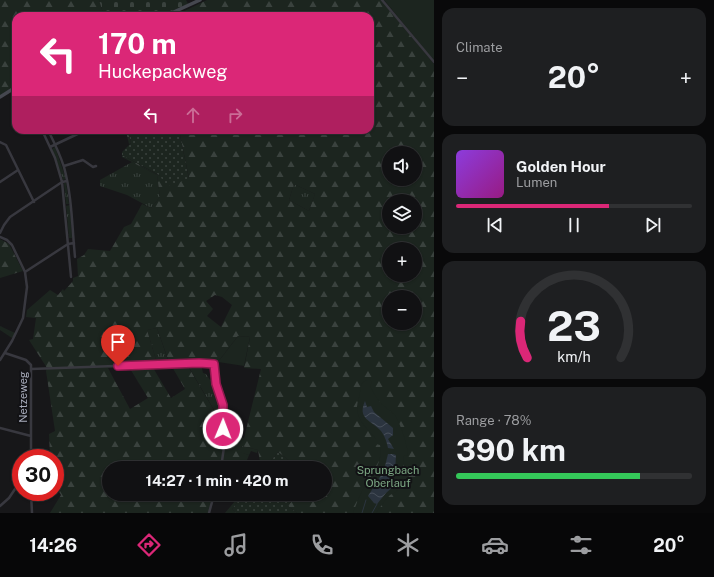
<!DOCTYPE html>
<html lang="en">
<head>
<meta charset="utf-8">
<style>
	body { margin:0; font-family:"Public Sans",sans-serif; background:#1e1f21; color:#f1f3f6; height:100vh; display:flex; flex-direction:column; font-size:15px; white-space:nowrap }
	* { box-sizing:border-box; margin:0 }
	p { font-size:13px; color:#9c9da0 }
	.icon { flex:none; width:22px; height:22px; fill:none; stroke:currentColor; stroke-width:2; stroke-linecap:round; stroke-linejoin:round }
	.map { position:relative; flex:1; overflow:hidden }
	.details { display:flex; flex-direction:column; gap:8px; padding:8px; background:#09090a; width:280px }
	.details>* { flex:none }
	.hud { position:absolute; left:12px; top:12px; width:362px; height:122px; border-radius:12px; box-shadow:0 1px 3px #0004,0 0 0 1px #303133; background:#db2777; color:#fff; overflow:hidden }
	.fabs { position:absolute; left:382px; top:146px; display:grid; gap:8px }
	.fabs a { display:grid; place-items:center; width:40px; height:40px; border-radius:50%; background:#111113; box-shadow:0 1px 3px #0004,0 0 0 1px #303133; font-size:20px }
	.speed { position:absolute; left:12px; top:449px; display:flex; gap:8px; font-size:20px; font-weight:700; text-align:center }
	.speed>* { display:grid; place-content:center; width:52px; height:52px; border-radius:50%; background:#111113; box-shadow:0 1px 3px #0004,0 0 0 1px #303133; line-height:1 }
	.speed .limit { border:6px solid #d22; background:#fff; color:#111 }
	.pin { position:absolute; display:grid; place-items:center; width:34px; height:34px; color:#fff; margin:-41px -17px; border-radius:50% 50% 50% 0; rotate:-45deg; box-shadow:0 0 4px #0007 }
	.pin .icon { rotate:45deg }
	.me { position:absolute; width:44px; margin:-22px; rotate:1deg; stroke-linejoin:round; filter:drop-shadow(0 0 3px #0008) }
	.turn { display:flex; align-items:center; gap:14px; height:84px; padding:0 20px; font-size:18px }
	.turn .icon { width:52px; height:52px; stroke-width:2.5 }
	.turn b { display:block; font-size:28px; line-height:34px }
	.lanes { display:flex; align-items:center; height:38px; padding:0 20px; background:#0003; justify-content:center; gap:20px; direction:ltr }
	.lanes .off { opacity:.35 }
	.big { font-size:30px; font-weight:700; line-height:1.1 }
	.details .tile { flex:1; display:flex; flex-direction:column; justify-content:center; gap:6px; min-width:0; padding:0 14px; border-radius:12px; background:#1e1f21 }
	.details .dial { align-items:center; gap:0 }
	.dial svg { height:104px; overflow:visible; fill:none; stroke:#303133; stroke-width:7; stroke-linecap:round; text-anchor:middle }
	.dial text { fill:#f1f3f6; stroke:none }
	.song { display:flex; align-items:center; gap:12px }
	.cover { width:48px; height:48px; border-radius:6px; background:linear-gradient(135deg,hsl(270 70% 55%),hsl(310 70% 35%)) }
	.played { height:4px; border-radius:2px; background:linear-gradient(90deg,#db2777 65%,#303133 65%) }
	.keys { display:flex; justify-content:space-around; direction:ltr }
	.heat { display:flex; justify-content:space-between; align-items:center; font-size:22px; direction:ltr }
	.charge { height:6px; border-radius:3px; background:linear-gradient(90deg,#34c759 78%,#303133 0) }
	.trip { position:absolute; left:102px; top:461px; width:230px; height:40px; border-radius:20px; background:#111113; box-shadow:0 1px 3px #0004,0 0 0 1px #303133; font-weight:700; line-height:40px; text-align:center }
	.dock { display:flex; height:64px; justify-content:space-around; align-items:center; background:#070708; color:#9c9da0 }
	.dock .icon { width:28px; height:28px }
	.dock .on { color:#db2777 }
	.dock b { font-size:18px; color:#f1f3f6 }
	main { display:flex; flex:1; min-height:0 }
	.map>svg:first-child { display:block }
	.grass { fill:url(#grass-tufts) }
	.forest { fill:url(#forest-firs); fill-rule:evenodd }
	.cemetery { fill:url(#cemetery-stones) }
	.park { fill:#1c251f }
	.garden { fill:url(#garden-dots) }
	.water { fill:url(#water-waves) }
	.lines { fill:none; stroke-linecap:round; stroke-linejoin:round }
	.stream { stroke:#2b343f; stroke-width:1 }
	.street { stroke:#38383f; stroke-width:2.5 }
	.secondary { stroke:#45474f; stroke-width:3.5 }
	.route-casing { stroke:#8e194d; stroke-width:10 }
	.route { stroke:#db2777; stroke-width:7 }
	.labels { text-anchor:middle; stroke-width:4; stroke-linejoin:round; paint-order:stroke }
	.street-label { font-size:11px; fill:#a8acbb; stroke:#121215 }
	.park-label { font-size:11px; fill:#7da884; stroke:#121215 }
</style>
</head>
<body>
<main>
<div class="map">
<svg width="434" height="513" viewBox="0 0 434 513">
	<defs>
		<pattern id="grass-tufts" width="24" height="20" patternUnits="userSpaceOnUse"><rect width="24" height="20" fill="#1c251f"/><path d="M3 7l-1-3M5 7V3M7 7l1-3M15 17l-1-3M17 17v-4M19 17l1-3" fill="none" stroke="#3a423e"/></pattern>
		<pattern id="forest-firs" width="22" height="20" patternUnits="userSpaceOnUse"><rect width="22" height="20" fill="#1c251f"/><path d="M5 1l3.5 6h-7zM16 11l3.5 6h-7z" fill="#3a423e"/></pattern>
		<pattern id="cemetery-stones" width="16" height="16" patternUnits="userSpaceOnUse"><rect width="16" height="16" fill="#1c251f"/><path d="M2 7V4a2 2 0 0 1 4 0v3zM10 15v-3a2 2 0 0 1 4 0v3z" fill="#3a423e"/></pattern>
		<pattern id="garden-dots" width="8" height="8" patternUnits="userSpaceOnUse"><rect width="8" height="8" fill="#1c251f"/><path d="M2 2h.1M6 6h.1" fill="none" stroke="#3a423e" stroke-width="1.8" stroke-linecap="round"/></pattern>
		<pattern id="water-waves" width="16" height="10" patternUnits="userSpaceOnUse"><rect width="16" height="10" fill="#2b343f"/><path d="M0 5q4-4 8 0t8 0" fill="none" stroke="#474f59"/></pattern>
	</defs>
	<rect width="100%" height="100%" fill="#171719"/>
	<path class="grass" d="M55 147 66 179 63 180 52 149Z
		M132 162 157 175 160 197 151 208 127 195 100 186V180Z
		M64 183H66L69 204H66Z
		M294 184 315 194 309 211 289 200Z
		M70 205 72 238H69L66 206Z
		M157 328 169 363H157L147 330Z
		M187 364H201L203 373 206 374 210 380H215L222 405V412L217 415Z
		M242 446 258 450 257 453 251 451 249 455 239 452Z
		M235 460 245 465 244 468H230Z"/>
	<path class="forest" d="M0 0H99L104 16H16V85L0 96Z
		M207 0H381L434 64V513H297L288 506 297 494H325V468H299L278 452 265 468H261L258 450 242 446 240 452 249 455 245 465 235 460 230 468H109V494H217L213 502 210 513H50L61 495 55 485V458H33L32 453 36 456H50L49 434 55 431 46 371 47 368 29 340 33 339 36 318 26 317 27 310 50 290 58 295 63 289 64 291 73 281V278L78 276 77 259 84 255 88 249 110 251 124 227 131 224 142 204 151 208 160 197 157 175 122 157V155L162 177 189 178 179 130H370V16H174ZM389 153H415V179H389ZM294 184 315 194 309 211 289 200ZM389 201H415V227H389ZM389 249H415V275H389ZM215 295 222 297 232 305 221 327 207 316 213 309 206 301ZM389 297H415V323H389ZM157 328 169 362 168 363H157L147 330ZM238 336 250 337 244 368 261 369 244 438 227 433 224 429 225 414 218 417 186 363 199 361 218 362ZM171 365 185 389 171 398 152 366ZM129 367 148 398 130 409 108 368Z
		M105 130H128L131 143 129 144 126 131 105 133Z
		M0 239 9 244 23 271 0 278Z
		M0 326 15 333 12 338 0 330Z
		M241 494H244L232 509 236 513H225Z"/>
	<path class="cemetery" d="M99 0H186L188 4 160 16H104Z"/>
	<path class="park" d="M384 0H434V61L389 6Z
		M238 336 250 337 244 366 218 362Z
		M368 380H370L372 382 370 386C373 391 376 398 380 402 384 407 390 410 394 414 400 421 408 447 408 455L404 456 402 482 396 492 390 495 384 502 376 513H353C356 505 359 497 363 489 371 476 384 462 380 445L376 444V439C368 429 357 421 357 407 357 402 360 397 360 392 361 385 361 382 368 380Z"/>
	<path class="garden" d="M128 130H179L189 179 167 186 159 175 122 155V152L131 143Z
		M278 452 299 468H265Z
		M244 494H297L288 506 297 513H236L232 509Z"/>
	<path class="water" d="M365 401 367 407 371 406 374 412 393 428V435L388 439 394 449 388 448C387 443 385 436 381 431 371 420 357 419 365 401Z
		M388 454H393L396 455 395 471 384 470Z
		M383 472 384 475 394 476 393 483 395 485 386 493 377 504 374 503 368 496Z"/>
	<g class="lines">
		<path class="stream" d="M362 513 366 500
			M372 513 377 504"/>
		<path class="street" d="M382 0 434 62
			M42 130 55 158 62 182 71 277
			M48 130C54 142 60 154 64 167 72 196 72 227 75 257
			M0 142 6 145 34 202
			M50 147 86 130
			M64 166 83 160 93 167 96 166
			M0 182 18 170
			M0 233 4 225 10 217 62 182 67 181
			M0 237 7 240 12 245 25 272 27 287 23 318 12 341 0 360
			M25 272 68 244 74 243
			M5 353 26 360 31 365V458
			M31 369 199 363 214 364 217 384 223 409V429L225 440 221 468
			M0 428 31 436
			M31 492 32 513
			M0 506 9 498 15 489H21
			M209 513 212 502 216 494"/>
		<path class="secondary" d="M165 16 200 0
			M0 97 16 87"/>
	</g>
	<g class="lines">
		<defs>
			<path id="route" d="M118 366 199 363 214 364 216 384 223 405V429"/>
		</defs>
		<use href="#route" class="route-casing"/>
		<use href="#route" class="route"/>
	</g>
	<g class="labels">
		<g class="street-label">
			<text transform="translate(23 397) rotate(-90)" y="4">Netzeweg</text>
		</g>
		<g class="park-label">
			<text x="388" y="474">Sprungbach<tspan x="388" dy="13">Oberlauf</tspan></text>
		</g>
	</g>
</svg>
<div class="fabs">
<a><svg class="icon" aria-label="sound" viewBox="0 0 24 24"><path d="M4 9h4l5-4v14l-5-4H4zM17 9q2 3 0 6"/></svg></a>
<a><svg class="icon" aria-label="layers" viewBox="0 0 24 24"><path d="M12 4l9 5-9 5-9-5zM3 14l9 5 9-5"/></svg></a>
<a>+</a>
<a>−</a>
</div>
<div class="speed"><div class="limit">30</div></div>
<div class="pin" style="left:118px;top:366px;background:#d93025"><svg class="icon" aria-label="arrive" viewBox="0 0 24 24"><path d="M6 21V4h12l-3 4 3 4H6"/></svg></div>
<svg class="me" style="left:223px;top:429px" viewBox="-20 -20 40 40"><circle r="17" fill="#db2777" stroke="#fff" stroke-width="3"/><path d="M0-11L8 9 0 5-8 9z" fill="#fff"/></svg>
<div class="trip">14:27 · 1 min · 420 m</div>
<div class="hud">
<div class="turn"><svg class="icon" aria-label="left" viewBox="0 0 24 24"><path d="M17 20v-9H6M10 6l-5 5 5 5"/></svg><div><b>170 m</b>Huckepackweg</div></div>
<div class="lanes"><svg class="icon" aria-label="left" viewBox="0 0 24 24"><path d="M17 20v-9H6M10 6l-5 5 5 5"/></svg><svg class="icon off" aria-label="ahead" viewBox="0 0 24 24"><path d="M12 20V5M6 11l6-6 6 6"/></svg><svg class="icon off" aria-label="right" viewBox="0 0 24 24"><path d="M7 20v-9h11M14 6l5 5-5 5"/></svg></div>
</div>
</div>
<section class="details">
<div class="tile"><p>Climate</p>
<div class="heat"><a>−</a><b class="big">20°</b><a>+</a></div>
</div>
<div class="tile">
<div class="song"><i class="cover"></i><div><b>Golden Hour</b><p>Lumen</p></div></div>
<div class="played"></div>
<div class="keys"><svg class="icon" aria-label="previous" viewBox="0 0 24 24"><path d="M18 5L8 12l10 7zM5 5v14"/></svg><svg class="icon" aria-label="pause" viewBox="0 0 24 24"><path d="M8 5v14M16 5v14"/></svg><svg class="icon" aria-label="next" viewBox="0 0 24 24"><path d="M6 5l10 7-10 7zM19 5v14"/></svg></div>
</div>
<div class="tile dial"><svg viewBox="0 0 100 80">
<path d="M14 69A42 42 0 1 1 86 69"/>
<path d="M14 69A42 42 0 0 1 9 41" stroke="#db2777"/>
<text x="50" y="56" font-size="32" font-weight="700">23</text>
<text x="50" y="72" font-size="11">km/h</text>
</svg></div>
<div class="tile"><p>Range · 78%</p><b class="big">390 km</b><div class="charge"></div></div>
</section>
</main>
<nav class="dock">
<b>14:26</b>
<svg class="icon on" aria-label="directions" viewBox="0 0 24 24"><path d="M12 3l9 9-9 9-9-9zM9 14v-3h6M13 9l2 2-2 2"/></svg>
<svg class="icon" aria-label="music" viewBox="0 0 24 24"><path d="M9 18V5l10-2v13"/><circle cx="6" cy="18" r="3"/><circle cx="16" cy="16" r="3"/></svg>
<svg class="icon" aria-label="phone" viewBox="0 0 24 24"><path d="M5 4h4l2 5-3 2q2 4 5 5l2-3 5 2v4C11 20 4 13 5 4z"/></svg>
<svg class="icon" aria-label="climate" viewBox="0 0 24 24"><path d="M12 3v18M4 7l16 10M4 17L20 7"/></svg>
<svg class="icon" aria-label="car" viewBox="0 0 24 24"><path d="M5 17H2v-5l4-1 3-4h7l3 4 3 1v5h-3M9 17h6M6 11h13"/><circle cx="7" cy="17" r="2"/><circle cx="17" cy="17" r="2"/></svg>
<svg class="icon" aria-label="filters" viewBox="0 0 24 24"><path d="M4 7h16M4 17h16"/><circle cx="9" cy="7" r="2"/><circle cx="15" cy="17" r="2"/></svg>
<b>20°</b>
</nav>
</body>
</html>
